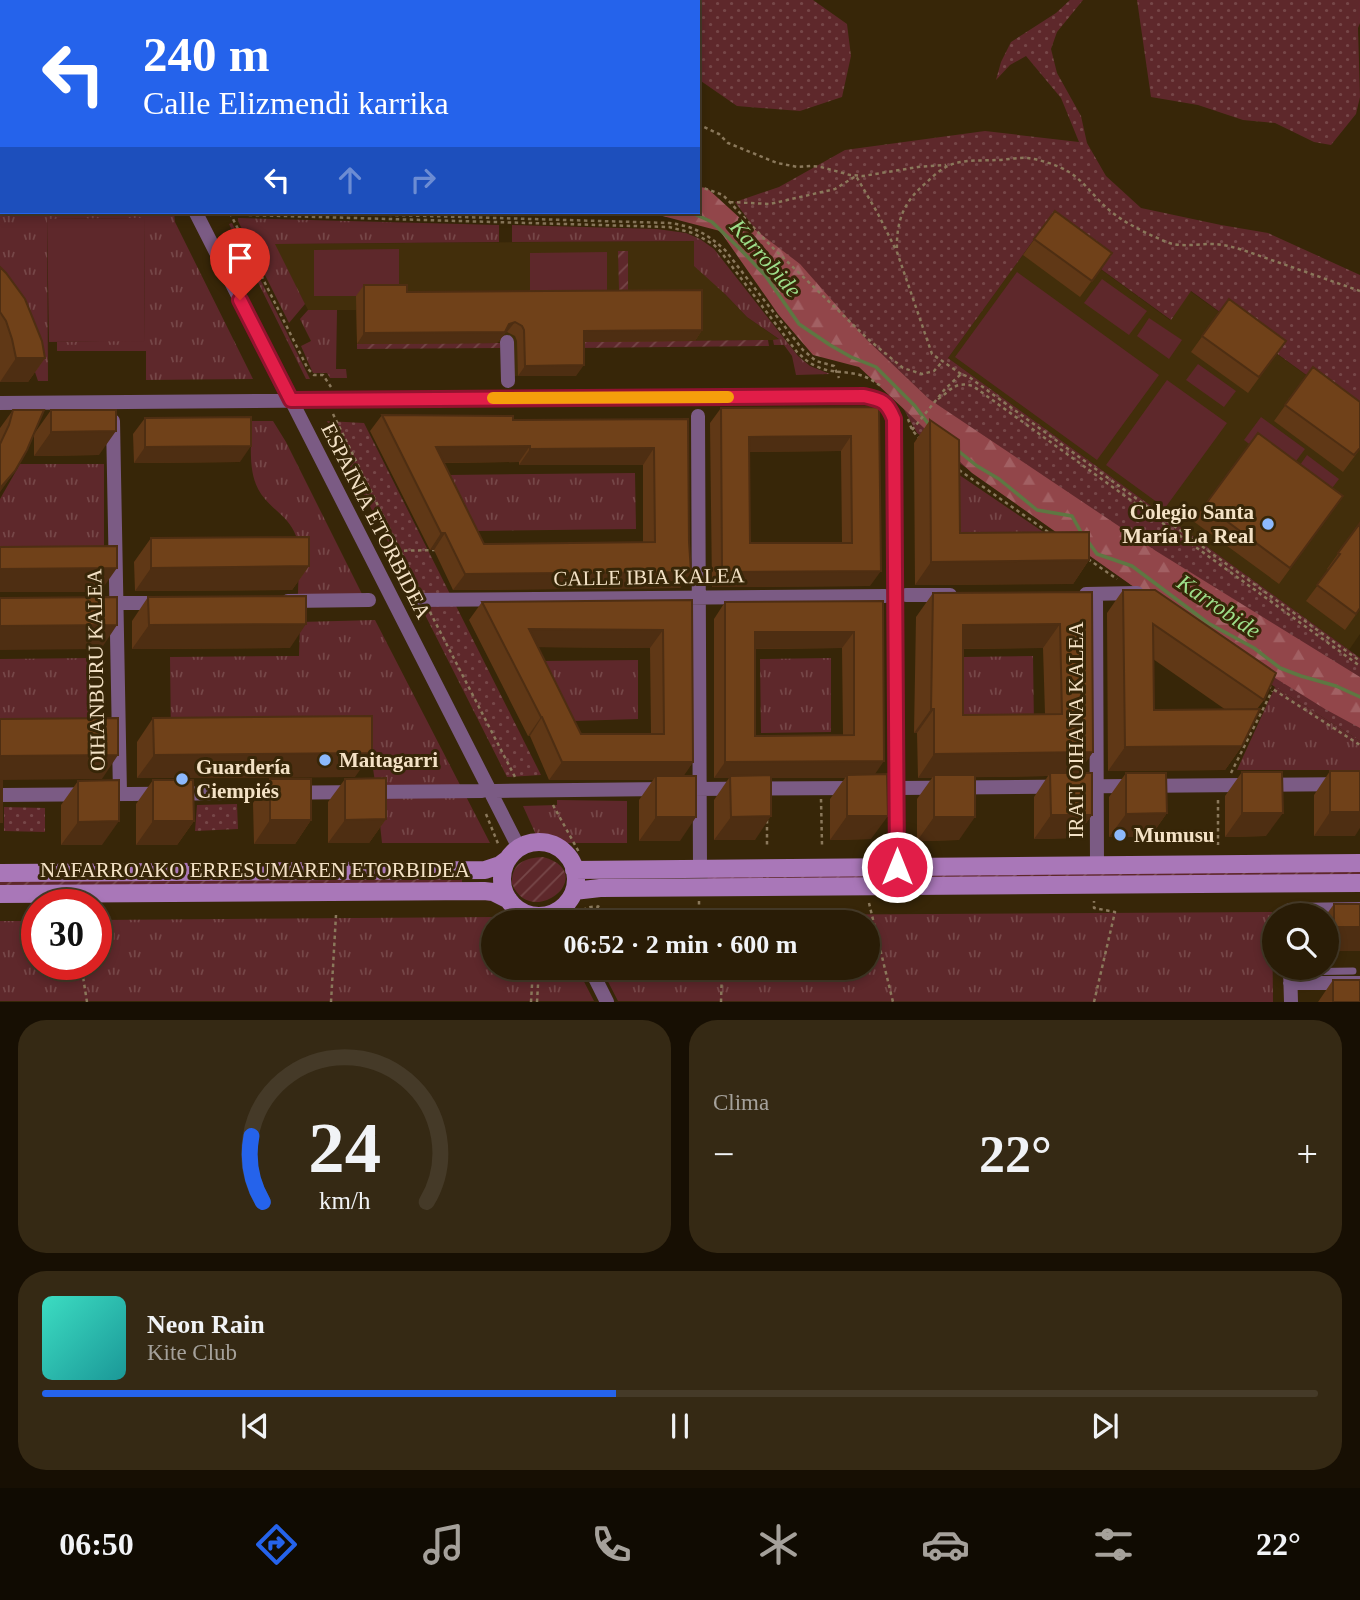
<!DOCTYPE html>
<html lang="es">
<head>
<meta charset="utf-8">
<style>
	body { margin:0; font-family:"Times New Roman",serif; background:#352914; color:#f1f3f6; height:100vh; display:flex; flex-direction:column; font-size:26px; white-space:nowrap }
	* { box-sizing:border-box; margin:0 }
	p { font-size:23px; color:#a5a19b }
	.icon { flex:none; width:38px; height:38px; fill:none; stroke:currentColor; stroke-width:2; stroke-linecap:round; stroke-linejoin:round }
	.map { position:relative; height:1002px; overflow:hidden }
	.details { display:flex; flex-direction:column; gap:18px; padding:18px; background:#170f03; flex:1 }
	.details>* { flex:none }
	.guide { position:absolute; left:0px; top:0px; width:700px; height:214px; box-shadow:0 4px 10px #0003,0 0 0 2px #453a28; background:#2563eb; color:#fff; overflow:hidden }
	.fabs { position:absolute; left:1262px; top:903px; display:grid; gap:14px }
	.fabs a { display:grid; place-items:center; width:77px; height:77px; border-radius:50%; background:#291c06; box-shadow:0 4px 10px #0003,0 0 0 2px #453a28; font-size:35px }
	.speed { position:absolute; left:21px; top:889px; display:flex; gap:14px; font-size:35px; font-weight:700; text-align:center }
	.speed>* { display:grid; place-content:center; width:91px; height:91px; border-radius:50%; background:#291c06; box-shadow:0 4px 10px #0003,0 0 0 2px #453a28; line-height:1 }
	.speed .limit { border:10px solid #d22; background:#fff; color:#111 }
	.pin { position:absolute; display:grid; place-items:center; width:60px; height:60px; color:#fff; margin:-72px -30px; border-radius:50% 50% 50% 0; rotate:-45deg; box-shadow:0 0 7px #0007 }
	.pin .icon { rotate:45deg }
	.me { position:absolute; width:77px; margin:-38px; rotate:0deg; stroke-linejoin:round; filter:drop-shadow(0 0 5px #0008) }
	.turn { display:flex; align-items:center; gap:24px; height:147px; padding:0 28px; font-size:32px }
	.turn .icon { width:91px; height:91px; stroke-width:2.5 }
	.turn b { display:block; font-size:49px; line-height:60px }
	.lanes { display:flex; align-items:center; height:66px; padding:0 28px; background:#0003; justify-content:center; gap:35px; direction:ltr }
	.lanes .off { opacity:.35 }
	.big { font-size:52px; font-weight:800; line-height:1.1 }
	.details .widget { flex:1; display:flex; flex-direction:column; justify-content:center; gap:10px; min-width:0; padding:0 24px; border-radius:28px; background:#352914 }
	.details .dial { align-items:center; gap:0 }
	.dial svg { height:182px; overflow:visible; fill:none; stroke:#453a28; stroke-width:7; stroke-linecap:round; text-anchor:middle }
	.dial text { fill:#f1f3f6; stroke:none }
	.song { display:flex; align-items:center; gap:21px }
	.cover { width:84px; height:84px; border-radius:10px; background:linear-gradient(135deg,hsl(170 70% 55%),hsl(180 70% 35%)) }
	.played { height:7px; border-radius:4px; background:linear-gradient(90deg,#2563eb 45%,#453a28 45%) }
	.keys { display:flex; justify-content:space-around; direction:ltr }
	.heat { display:flex; justify-content:space-between; align-items:center; font-size:38px; direction:ltr }
	.details .tiles { flex:1; display:grid; gap:18px; grid-template-columns:1fr 1fr }
	.widget:last-child { grid-column:span 2 }
	.trip { position:absolute; left:481px; top:910px; width:399px; height:70px; border-radius:35px; background:#291c06; box-shadow:0 4px 10px #0003,0 0 0 2px #453a28; font-weight:800; line-height:70px; text-align:center }
	.tabs { display:flex; height:112px; justify-content:space-around; align-items:center; background:#100b02; color:#a5a19b }
	.tabs .icon { width:49px; height:49px }
	.tabs .active { color:#2563eb }
	.tabs b { font-size:32px; color:#f1f3f6 }
	.map>svg:first-child { display:block }
	.built { fill:#422e0b }
	.grass { fill:url(#grass-dots) }
	.forest { fill:url(#forest-firs) }
	.park { fill:url(#park-tufts) }
	.garden { fill:url(#garden-furrows) }
	.pitch { fill:#5e282b }
	.lines { fill:none; stroke-linecap:round; stroke-linejoin:round }
	.stream { stroke:#5e7742; stroke-width:3.5 }
	.path { stroke:#8a785b; stroke-width:2.5; stroke-dasharray:3.5 3.5; stroke-linecap:butt }
	.lane { stroke:#7b5b84; stroke-width:7 }
	.street { stroke:#7b5b84; stroke-width:14 }
	.secondary { stroke:#a977b8; stroke-width:18 }
	.wall { fill:#603816; fill-rule:evenodd }
	.shaded-wall { fill:#4e2e12 }
	.building { fill:#704119; stroke:#4e2e12; stroke-width:2; fill-rule:evenodd }
	.route-casing { stroke:#92132f; stroke-width:18 }
	.route { stroke:#e11d48; stroke-width:12 }
	.slow { stroke:#f59e0b; stroke-width:12 }
	.poi-dot { fill:#8cb9fc; stroke:#372608; stroke-width:2.5 }
	.labels { text-anchor:middle; stroke-width:6; stroke-linejoin:round; paint-order:stroke }
	.poi-label { font-size:21px; font-weight:bold; fill:#f4e2c6; stroke:#372608; text-anchor:start }
	.street-label { font-size:21px; fill:#f4e2c6; stroke:#372608 }
	.water-label { font-size:23px; font-style:italic; fill:#9dde89; stroke:#372608 }
</style>
</head>
<body>
<div class="map">
<svg width="1360" height="1002" viewBox="0 0 1360 1002">
	<defs>
		<pattern id="grass-dots" width="8" height="8" patternUnits="userSpaceOnUse" patternTransform="scale(1.75)"><rect width="8" height="8" fill="#5e282b"/><path d="M2 2h.1M6 6h.1" fill="none" stroke="#764748" stroke-width="1.8" stroke-linecap="round"/></pattern>
		<pattern id="forest-firs" width="22" height="20" patternUnits="userSpaceOnUse" patternTransform="scale(1.75)"><rect width="22" height="20" fill="#92464a"/><path d="M5 1l3.5 6h-7zM16 11l3.5 6h-7z" fill="#a26063"/></pattern>
		<pattern id="park-tufts" width="24" height="20" patternUnits="userSpaceOnUse" patternTransform="scale(1.75)"><rect width="24" height="20" fill="#5e282b"/><path d="M3 7l-1-3M5 7V3M7 7l1-3M15 17l-1-3M17 17v-4M19 17l1-3" fill="none" stroke="#764748"/></pattern>
		<pattern id="garden-furrows" width="10" height="10" patternUnits="userSpaceOnUse" patternTransform="scale(1.75)"><rect width="10" height="10" fill="#5e282b"/><path d="M-1 1l2-2M0 10L10 0M9 11l2-2" fill="none" stroke="#764748"/></pattern>
	</defs>
	<rect width="100%" height="100%" fill="#372608"/>
	<path class="built" d="M1043 227 1170 320 1190 291 1360 414V634L1349 650 948 358Z
		M694 241 725 294 747 317 780 340 577 342 576 376H513L512 342 357 344 356 310H308L274 244Z"/>
	<path class="grass" d="M654 0H813L847 24 851 56 842 97 800 111 737 106 698 79V2H653Z
		M1070 0H1083L1057 32 1051 49 1057 73 1081 116 1087 143 1106 176 1141 208 1221 225 1268 233 1360 275V414L1191 291 1171 320 1043 227 948 358 1360 658V741L1275 687 917 433 902 406 816 311 735 202 779 187 845 150 985 131 1079 142 1061 98 1026 56 1010 65 996 80 1001 62 1011 42 1056 13Z
		M1137 0H1360V23L1358 28 1360 97 1356 114 1331 145 1314 142 1275 123 1243 120 1198 105 1151 97Z
		M327 421 364 423 541 775 507 777Z
		M237 804 238 829 195 831 197 805Z
		M4 807 45 808V832L4 831Z"/>
	<path class="forest" d="M698 187 707 188 741 219 800 264 867 340 929 399 1156 551 1360 677V728L1325 709 1171 613 972 473 859 367 813 355 778 314 720 231 655 214 589 212H698Z"/>
	<path class="park" d="M0 186H2V212H174L175 222 253 379 146 380V351H57V342L145 340 144 218 47 219 48 381H38L35 372 0 295Z
		M238 218 499 225V242L275 244 305 304 289 323 238 221Z
		M232 223 310 379H306L229 224Z
		M512 225 657 229 686 233 700 239 714 249 798 356 810 366 830 374 796 375 792 356 784 345H774L773 340 779 339 747 317 725 294 694 266V241L512 242Z
		M308 310H337L336 369H346L347 378H330L327 373H313L301 346 311 341 300 319Z
		M251 421H273L286 442 363 596H298C298 577 301 555 296 536 290 519 276 512 265 499 246 478 252 447 251 421Z
		M20 464H104V546L0 548V499Z
		M949 468 1061 544 948 543Z
		M635 473 636 529 476 531 449 475Z
		M375 620 490 843H382L377 796 368 734 171 737 170 657 299 656 300 622Z
		M1033 656 1034 727 963 728V657Z
		M92 658 93 736 0 737V659Z
		M831 658V732L761 733 760 659Z
		M638 660V719L573 721 544 661Z
		M1275 687 1360 741V770H1237Z
		M557 800 627 801V843H564L552 838 537 837 523 806 557 805Z
		M1272 912 1273 1002 618 1001 601 968H868V922H585L592 916Z
		M496 917 503 922H494V968H577L594 1001H0V921H37V964H96V920Z"/>
	<path class="garden" d="M618 251H628V290H619Z
		M768 340 769 346 576 348V342Z
		M500 343V348L357 349V344Z
		M543 857C601 873 532 931 512 884 511 863 525 858 543 857Z
		M1360 870V876L707 882 708 875Z
		M462 877V883L0 888V881Z"/>
	<path class="pitch" d="M144 218 145 341 49 342 47 219Z
		M399 249V296H314V250Z
		M607 252V291L530 292V253Z
		M1017 272 1159 375 1097 460 955 357Z
		M1102 279 1147 311 1129 335 1084 303Z
		M1149 318 1182 340 1169 359 1137 336Z
		M1198 364 1236 391 1224 407 1186 380Z
		M1167 380 1227 423 1165 508 1106 465Z
		M1261 417 1305 449 1287 473 1244 440Z
		M1307 455 1339 479 1326 496 1295 472Z"/>
	<g class="lines">
		<path class="stream" d="M0 113 2 115
			M690 212 712 222 738 247 765 275 799 324 830 345 851 357 876 367 915 406 930 426
			M956 449 977 466 999 479 1037 510 1072 516 1082 534
			M1087 540 1097 554 1132 566 1208 623 1254 648 1280 668 1301 676 1336 686 1360 697"/>
		<path class="path" d="M93 0V2
			M564 0 566 2
			M698 124 719 134 728 143 777 163 798 167 811 166 821 167 850 175 863 176 918 167 946 165
			M0 179H2
			M0 184H2
			M698 186 723 195 772 247 868 339 903 368 922 374 934 371 942 362
			M730 202 770 204 835 189 856 176 877 212 896 250
			M228 212 248 215 669 227 693 233 713 244 721 252 797 352C803 357 808 363 816 366 829 373 842 371 856 374 866 376 874 381 882 387
			M290 212 669 223C694 226 707 234 725 250L803 350 816 361 834 366 839 378
			M230 213 308 369 314 375H323L331 387
			M961 374 932 354 897 252C896 221 903 202 927 182 933 176 941 169 948 166 962 159 981 161 996 160 1007 160 1018 157 1028 158 1041 160 1058 165 1069 172 1084 181 1095 198 1108 209 1124 223 1144 232 1164 241 1179 248 1195 244 1211 244 1222 244 1232 247 1243 250L1360 291
			M938 399C952 390 954 381 973 386L1360 666
			M333 414 418 587
			M908 419 912 430 920 439
			M912 430 945 389 961 374 969 377 1360 661
			M959 470 1051 534
			M390 551 435 550
			M1088 559 1117 579
			M430 612 515 777
			M1268 686 1360 745
			M1231 773 1272 691
			M821 799 822 845
			M1218 800V845
			M553 805 580 854
			M486 814 499 846
			M767 820V846
			M699 901V913L723 915V922
			M869 903 893 1002
			M499 913 514 922
			M579 916C582 908 590 906 598 907L600 903
			M81 964 87 1002
			M331 1002 336 915
			M531 1002 533 968
			M537 1002 539 968
			M721 1002 722 968
			M1094 1002 1115 912 1094 908V901"/>
		<path class="lane" d="M1290 972 1353 971"/>
		<path class="street" d="M196 213 519 848
			M507 342 508 381
			M0 403 865 396C882 400 887 402 894 419L897 867
			M698 416 700 868
			M113 421 120 794
			M1086 594 1137 593
			M1096 594 1097 865
			M906 595H950
			M414 600 885 596
			M288 601 369 600
			M110 603H163
			M900 788 1360 784
			M692 789 854 788
			M495 791 665 789
			M0 795 482 791
			M1290 910 1360 909
			M556 911 566 922
			M590 968 607 1002
			M1290 968 1291 1002
			M1290 983H1360"/>
		<path class="secondary" d="M502 879a37 37 0 1 1 74 0a37 37 0 1 1-74 0Z
			M574 870 1360 863
			M0 873 485 870 500 865 508 859
			M574 891 600 888 1360 883
			M0 894 484 891 493 892 509 900"/>
	</g>
	<path class="wall" d="M1055 211 1112 253 1080 297 1023 255Z
		M0 267 45 358 28 382H0Z
		M364 285 407 292 702 330 695 341 584 342 576 376H518L517 341 515 336 507 332 504 334 497 343 357 344 356 296Z
		M1229 299 1286 341 1248 393 1191 352Z
		M1313 367 1360 449 1343 472 1274 421Z
		M879 407 870 586 712 587 710 423 721 408ZM841 451 842 543H750L749 452Z
		M13 410 0 492V428Z
		M51 410 99 455 34 456V434Z
		M382 415 513 420 688 419 689 542 691 572 680 588 453 590 434 550H430L370 431ZM519 462V465H643V542L484 544 444 463Z
		M145 418 240 462 134 463 133 434Z
		M930 420 960 533 1089 560 1073 584 915 585 914 443Z
		M1343 496 1279 584 1193 521 1205 505Z
		M1360 523V609L1345 630 1306 601 1329 570 1327 569Z
		M151 538 309 566 292 590 135 591 134 562Z
		M1123 590 1264 700 1257 709 1242 746 1225 770 1108 771 1107 613ZM1153 659 1226 710H1154Z
		M1092 592 1093 752 1078 773 1092 815 1075 838 1034 839V797L1048 776 975 777 959 840 917 841V799L932 778H918L917 733H914L916 617 933 593ZM1043 648 1045 714 963 715V649Z
		M148 597 290 648 132 649V621Z
		M692 600 693 762 683 776 680 841H639V800L653 780H549L530 736H528L469 620 482 602ZM538 647 650 648 651 734H581Z
		M883 601 875 775 871 839 830 840V799L845 778H771L755 840H714V800L729 778H714V619L725 602ZM842 648 843 735 755 736V649Z
		M153 718 355 777 137 778V742Z
		M1330 771 1355 836H1314V795Z
		M1242 772 1266 836 1225 837V796Z
		M1126 773 1167 813 1150 837H1109V797Z
		M270 779 311 820 295 844H254L253 803Z
		M345 779 386 819 369 843H328V802Z
		M153 780 194 821 177 845H136V804Z
		M78 781 102 845H61V805Z
		M1334 904 1360 951H1326V915Z
		M1333 980 1360 1002H1318Z"/>
	<path class="shaded-wall" d="M515 322 507 332 504 334 497 343 357 344 364 333 509 324Z
		M702 330 695 341 576 342 584 331Z
		M16 358H45L28 382H0Z
		M584 365 576 376H518L525 366Z
		M116 431 99 455 34 456 51 432Z
		M851 436 841 451 739 452 749 437Z
		M251 446 240 462 134 463 145 447Z
		M530 446 519 462 425 463 436 447Z
		M654 448 643 465H519L530 449Z
		M15 471 0 492V488Z
		M441 533H445L434 550H430Z
		M1089 560 1073 584 915 585 931 562Z
		M309 566 292 590 135 591 151 568Z
		M117 568 100 592H0V569Z
		M881 571 870 586 712 587 722 572Z
		M691 572 680 588 453 590 465 574Z
		M306 624 290 648 132 649 149 625Z
		M1060 624 1043 648 947 649 963 625Z
		M117 625 101 649 0 650V626Z
		M529 629 663 630 650 648 516 647Z
		M755 632H854L842 648 743 649Z
		M931 709H934L917 733H914Z
		M541 717H542L530 736H528Z
		M1242 746 1225 770 1108 771 1125 747Z
		M1093 752 1076 776 1050 773 1048 776 934 778V775L932 778H918L934 754Z
		M372 753 355 777 137 778 154 755Z
		M118 755 102 779 0 780V756Z
		M884 761 873 777 847 775 845 778H730V776L729 778H714L725 762Z
		M562 762H693L681 780 656 776 653 780H549Z
		M1330 812H1360V828L1355 836H1314Z
		M1167 813 1150 837H1109L1126 814Z
		M1242 813H1283L1266 836 1225 837Z
		M1051 815H1092L1075 838 1034 839Z
		M771 816 755 840H714L731 817Z
		M847 816H888L871 839 830 840Z
		M656 817H696L680 841H639Z
		M934 817H975L959 840 917 841Z
		M386 819 369 843H328L345 820Z
		M270 820H311L295 844H254Z
		M119 821 102 845H61L78 822Z
		M153 821H194L177 845H136Z
		M1334 927H1360V951H1326V937Z"/>
	<path class="building" d="M1055 211 1112 253 1092 281 1034 239Z
		M0 267 6 273 25 299 42 341 45 358H16L12 339 6 321 0 312Z
		M364 285H407V292L702 290V330L584 331V365L525 366 524 330 522 326 515 322 509 324 505 332 364 333Z
		M1229 299 1286 341 1259 377 1202 336Z
		M1313 367 1360 402V448L1354 455 1285 405Z
		M879 407 881 571 722 572 721 408ZM851 436 852 543H750L749 437Z
		M13 410H44L27 450 15 471 0 488V444L9 425Z
		M51 410H116V431L51 432Z
		M382 415 513 416V420L688 419 689 542 691 572 465 574 445 533H441ZM530 446V449L654 448 655 542 484 544 436 447Z
		M251 417V446L145 447V418Z
		M930 420 959 440 960 533 1089 532V560L931 562Z
		M1258 433 1343 496 1290 568 1205 505Z
		M1360 523V608L1356 614 1317 585 1340 554 1338 553Z
		M309 537V566L151 568V538Z
		M117 546V568L0 569V547Z
		M1123 590H1155L1276 673 1264 700 1153 624 1154 710 1260 709 1242 746 1125 747Z
		M1092 592 1093 752 934 754V709H931L933 593ZM1060 624 1062 714 963 715V625Z
		M306 596V624L149 625 148 597Z
		M117 597V625L0 626V598Z
		M692 600 693 762H562L542 717H541L482 602ZM529 629 663 630 664 734H581Z
		M883 601 884 761 725 762V602ZM755 632H854V735L755 736Z
		M372 716V753L154 755 153 718Z
		M118 718V755L0 756V719Z
		M1330 771H1360V812H1330Z
		M1242 772H1282L1283 813H1242Z
		M1050 773H1092V815H1051Z
		M1126 773H1166L1167 813 1126 814Z
		M887 774 888 816H847V775Z
		M771 775V816L731 817 730 776Z
		M934 775H975V817H934Z
		M656 776H696V817H656Z
		M386 778V819L345 820V779Z
		M270 779H311V820H270Z
		M119 780V821L78 822V781Z
		M153 780H193L194 821H153Z
		M0 781H2V822H0Z
		M1334 904H1360V927H1334Z
		M1333 980H1360V1002H1333Z"/>
	<g class="lines">
		<defs>
			<path id="route" d="M240 300 291 400 864 396C882 400 887 401 894 419L897 867"/>
		</defs>
		<use href="#route" class="route-casing"/>
		<use href="#route" class="route"/>
		<path class="slow" d="M493 398 728 397"/>
	</g>
	<g class="poi-dot">
		<circle cx="1268" cy="524" r="7"/>
		<circle cx="325" cy="760" r="7"/>
		<circle cx="182" cy="779" r="7"/>
		<circle cx="1120" cy="835" r="7"/>
	</g>
	<g class="labels">
		<g class="poi-label">
			<text x="1254" y="519" text-anchor="end">Colegio Santa<tspan x="1254" dy="24">María La Real</tspan></text>
			<text x="339" y="767">Maitagarri</text>
			<text x="196" y="774">Guardería<tspan x="196" dy="24">Ciempiés</tspan></text>
			<text x="1134" y="842">Mumusu</text>
		</g>
		<g class="street-label">
			<text transform="translate(376 521) rotate(63)" y="7">ESPAINIA ETORBIDEA</text>
			<text transform="translate(649 577) rotate(-1)" y="7">CALLE IBIA KALEA</text>
			<text transform="translate(96 670) rotate(-91)" y="7">OIHANBURU KALEA</text>
			<text transform="translate(1076 730) rotate(-90)" y="7">IRATI OIHANA KALEA</text>
			<text x="255" y="877">NAFARROAKO ERRESUMAREN ETORBIDEA</text>
		</g>
		<g class="water-label">
			<text transform="translate(766 258) rotate(49)" y="8">Karrobide</text>
			<text transform="translate(1219 606) rotate(34)" y="8">Karrobide</text>
		</g>
	</g>
</svg>
<div class="fabs">
<a><svg class="icon" aria-label="search" viewBox="0 0 24 24"><circle cx="10" cy="10" r="6"/><path d="M15 15l6 6"/></svg></a>
</div>
<div class="speed"><div class="limit">30</div></div>
<div class="pin" style="left:240px;top:300px;background:#d93025"><svg class="icon" aria-label="arrive" viewBox="0 0 24 24"><path d="M6 21V4h12l-3 4 3 4H6"/></svg></div>
<svg class="me" style="left:897px;top:867px" viewBox="-20 -20 40 40"><circle r="17" fill="#e11d48" stroke="#fff" stroke-width="3"/><path d="M0-11L8 9 0 5-8 9z" fill="#fff"/></svg>
<div class="trip">06:52 · 2 min · 600 m</div>
<div class="guide">
<div class="turn"><svg class="icon" aria-label="left" viewBox="0 0 24 24"><path d="M17 20v-9H6M10 6l-5 5 5 5"/></svg><div><b>240 m</b>Calle Elizmendi karrika</div></div>
<div class="lanes"><svg class="icon" aria-label="left" viewBox="0 0 24 24"><path d="M17 20v-9H6M10 6l-5 5 5 5"/></svg><svg class="icon off" aria-label="ahead" viewBox="0 0 24 24"><path d="M12 20V5M6 11l6-6 6 6"/></svg><svg class="icon off" aria-label="right" viewBox="0 0 24 24"><path d="M7 20v-9h11M14 6l5 5-5 5"/></svg></div>
</div>
</div>
<section class="details">
<div class="tiles">
<div class="widget dial"><svg viewBox="0 0 100 80">
<path d="M14 69A42 42 0 1 1 86 69"/>
<path d="M14 69A42 42 0 0 1 9 40" stroke="#2563eb"/>
<text x="50" y="56" font-size="32" font-weight="700">24</text>
<text x="50" y="72" font-size="11">km/h</text>
</svg></div>
<div class="widget"><p>Clima</p>
<div class="heat"><a>−</a><b class="big">22°</b><a>+</a></div>
</div>
<div class="widget">
<div class="song"><i class="cover"></i><div><b>Neon Rain</b><p>Kite Club</p></div></div>
<div class="played"></div>
<div class="keys"><svg class="icon" aria-label="previous" viewBox="0 0 24 24"><path d="M18 5L8 12l10 7zM5 5v14"/></svg><svg class="icon" aria-label="pause" viewBox="0 0 24 24"><path d="M8 5v14M16 5v14"/></svg><svg class="icon" aria-label="next" viewBox="0 0 24 24"><path d="M6 5l10 7-10 7zM19 5v14"/></svg></div>
</div>
</div>
</section>
<nav class="tabs">
<b>06:50</b>
<svg class="icon active" aria-label="directions" viewBox="0 0 24 24"><path d="M12 3l9 9-9 9-9-9zM9 14v-3h6M13 9l2 2-2 2"/></svg>
<svg class="icon" aria-label="music" viewBox="0 0 24 24"><path d="M9 18V5l10-2v13"/><circle cx="6" cy="18" r="3"/><circle cx="16" cy="16" r="3"/></svg>
<svg class="icon" aria-label="phone" viewBox="0 0 24 24"><path d="M5 4h4l2 5-3 2q2 4 5 5l2-3 5 2v4C11 20 4 13 5 4z"/></svg>
<svg class="icon" aria-label="climate" viewBox="0 0 24 24"><path d="M12 3v18M4 7l16 10M4 17L20 7"/></svg>
<svg class="icon" aria-label="car" viewBox="0 0 24 24"><path d="M5 17H2v-5l4-1 3-4h7l3 4 3 1v5h-3M9 17h6M6 11h13"/><circle cx="7" cy="17" r="2"/><circle cx="17" cy="17" r="2"/></svg>
<svg class="icon" aria-label="filters" viewBox="0 0 24 24"><path d="M4 7h16M4 17h16"/><circle cx="9" cy="7" r="2"/><circle cx="15" cy="17" r="2"/></svg>
<b>22°</b>
</nav>
</body>
</html>
